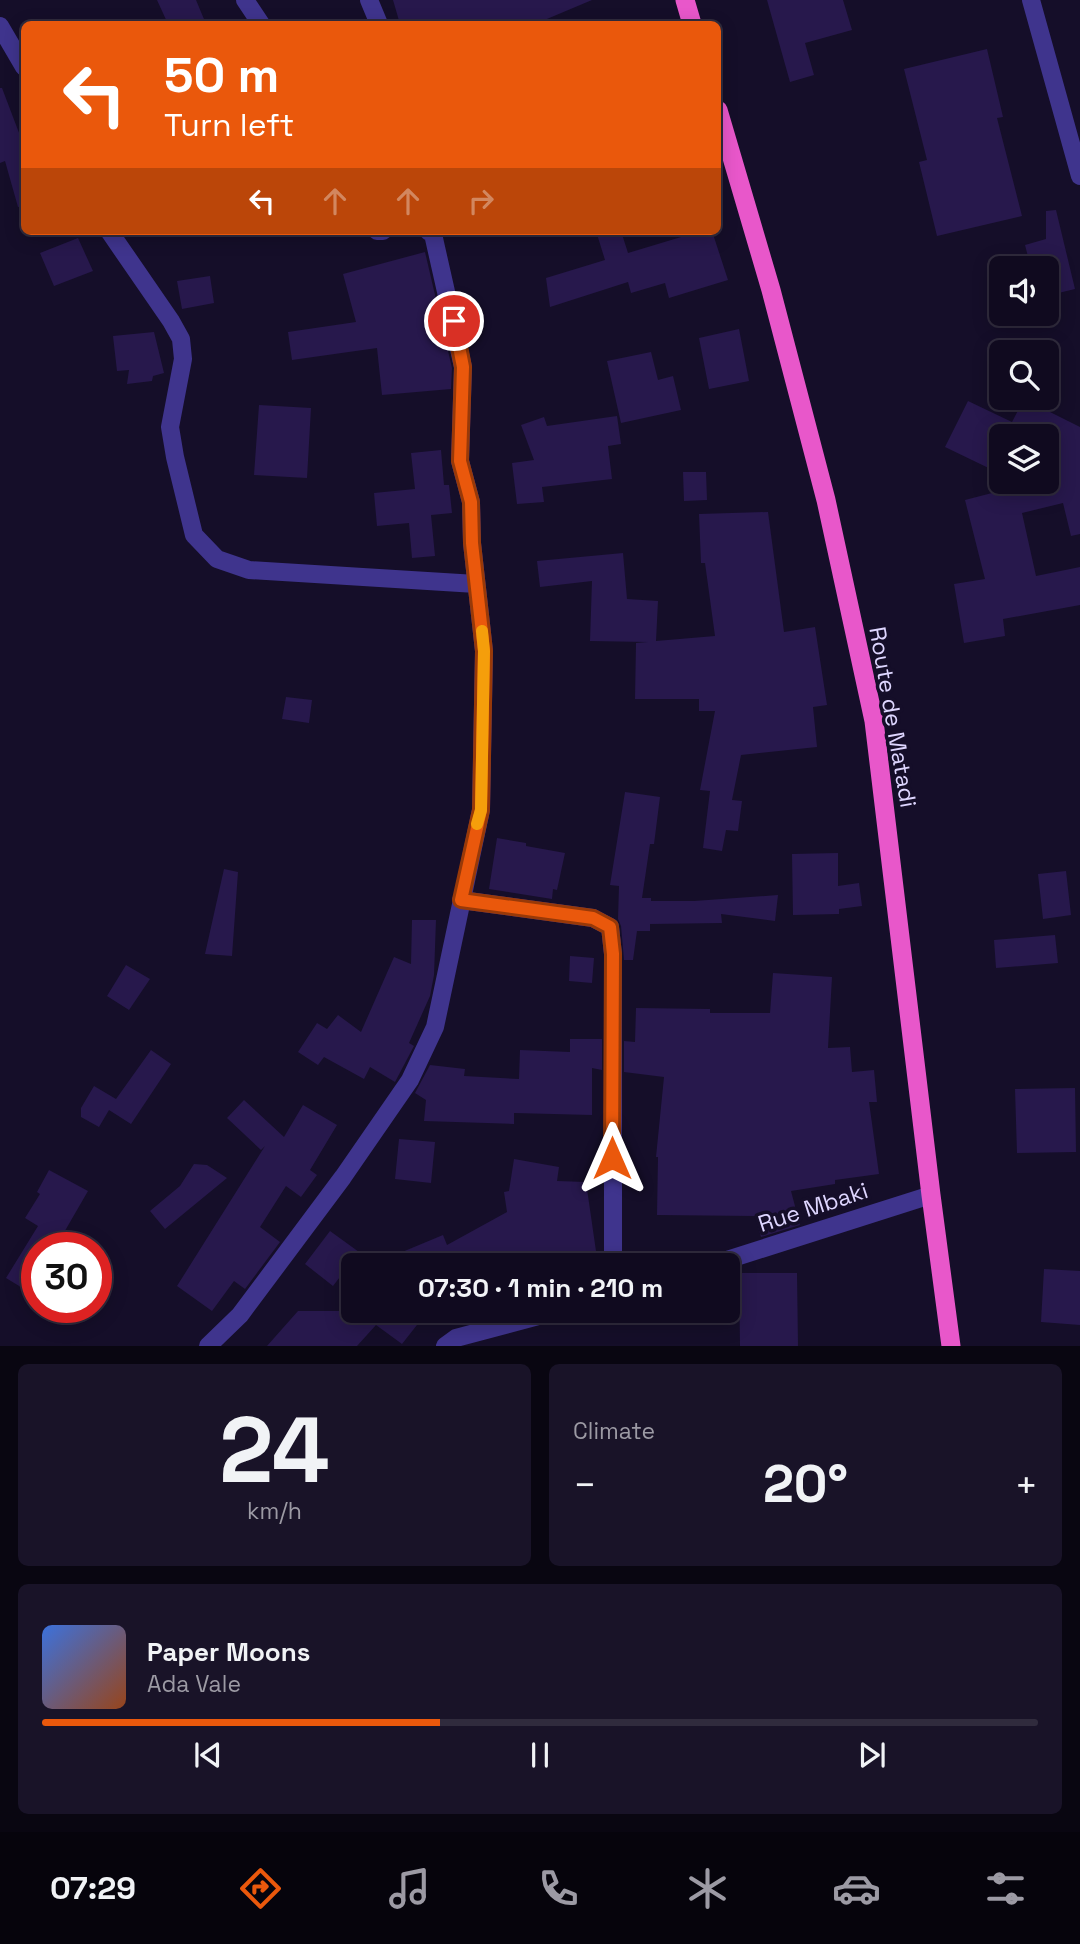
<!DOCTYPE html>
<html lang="en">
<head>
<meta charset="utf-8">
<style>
	body { margin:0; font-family:"Space Grotesk",sans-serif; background:#191328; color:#f1f3f6; height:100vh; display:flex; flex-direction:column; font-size:26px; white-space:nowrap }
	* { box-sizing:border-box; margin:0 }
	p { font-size:23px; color:#9c9aa4 }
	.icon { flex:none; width:38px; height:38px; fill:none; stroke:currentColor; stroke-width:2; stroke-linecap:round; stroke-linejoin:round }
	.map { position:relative; height:1346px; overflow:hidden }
	.panel { display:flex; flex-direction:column; gap:18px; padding:18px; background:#090611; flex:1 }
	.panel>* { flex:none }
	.banner { position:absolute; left:21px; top:21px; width:700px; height:214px; border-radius:10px; box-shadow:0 4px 18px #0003,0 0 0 2px #302b3d; background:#ea580c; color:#fff; overflow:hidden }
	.tools { position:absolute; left:989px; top:256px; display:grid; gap:14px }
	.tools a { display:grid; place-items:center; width:70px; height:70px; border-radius:10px; background:#100a1f; box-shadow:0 4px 18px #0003,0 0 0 2px #302b3d; font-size:35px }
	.speed { position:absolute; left:21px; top:1232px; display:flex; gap:14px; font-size:35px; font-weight:700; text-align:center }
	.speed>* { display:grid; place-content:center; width:91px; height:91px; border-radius:50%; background:#100a1f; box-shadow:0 4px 18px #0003,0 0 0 2px #302b3d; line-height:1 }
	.speed .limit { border:10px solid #d22; background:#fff; color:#111 }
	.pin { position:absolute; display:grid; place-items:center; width:60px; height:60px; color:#fff; margin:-30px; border:4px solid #fff; border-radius:50%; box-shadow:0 2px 7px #0007 }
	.me { position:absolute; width:77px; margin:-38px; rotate:0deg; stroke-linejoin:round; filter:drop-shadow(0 0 5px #0008) }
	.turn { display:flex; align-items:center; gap:24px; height:147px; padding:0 28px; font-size:32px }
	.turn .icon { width:91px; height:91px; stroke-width:2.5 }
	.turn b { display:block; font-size:49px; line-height:60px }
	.lanes { display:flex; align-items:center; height:66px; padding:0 28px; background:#0003; justify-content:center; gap:35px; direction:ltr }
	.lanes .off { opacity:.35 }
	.big { font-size:52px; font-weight:700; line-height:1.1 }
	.panel .card { flex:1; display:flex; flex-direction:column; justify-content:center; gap:10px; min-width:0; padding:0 24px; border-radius:10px; background:#191328 }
	.panel .dial { align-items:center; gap:0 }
	.dial b { font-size:91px; line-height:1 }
	.song { display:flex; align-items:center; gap:21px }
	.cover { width:84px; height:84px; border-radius:10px; background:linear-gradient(135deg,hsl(220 70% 55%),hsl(20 70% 35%)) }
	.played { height:7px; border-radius:4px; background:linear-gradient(90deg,#ea580c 40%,#302b3d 40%) }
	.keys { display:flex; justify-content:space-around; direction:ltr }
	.heat { display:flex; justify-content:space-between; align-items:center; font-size:38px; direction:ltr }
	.panel .tiles { flex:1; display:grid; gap:18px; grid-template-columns:1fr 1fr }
	.card:last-child { grid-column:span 2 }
	.trip { position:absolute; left:341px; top:1253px; width:399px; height:70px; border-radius:10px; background:#100a1f; box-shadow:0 4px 18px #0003,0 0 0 2px #302b3d; font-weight:700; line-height:70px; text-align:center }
	.dock { display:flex; height:112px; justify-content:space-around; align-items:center; background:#06040c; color:#9c9aa4 }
	.dock .icon { width:49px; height:49px }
	.dock .selected { color:#ea580c }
	.dock b { font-size:32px; color:#f1f3f6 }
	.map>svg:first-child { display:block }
	.building { fill:#27184c }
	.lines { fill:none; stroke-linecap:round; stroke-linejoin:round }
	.minor { stroke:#3f348d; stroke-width:18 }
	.trunk { stroke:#e857ca; stroke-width:19 }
	.route-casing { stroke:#983908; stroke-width:18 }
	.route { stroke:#ea580c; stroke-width:12 }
	.slow { stroke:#f59e0b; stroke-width:12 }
	.labels { text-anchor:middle; stroke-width:7; stroke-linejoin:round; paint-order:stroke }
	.street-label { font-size:23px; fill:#ded6ff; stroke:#150e29 }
</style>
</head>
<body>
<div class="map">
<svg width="1080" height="1346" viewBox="0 0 1080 1346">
	<rect width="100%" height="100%" fill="#150e29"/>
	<path class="building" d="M157 0H196L206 24H168Z
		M393 0H592L535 24H400Z
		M767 0H843L852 30 805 43 814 75 790 82Z
		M987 49 1003 117 997 118 1022 216 937 236 919 162 927 160 904 69Z
		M0 88H2L24 146V206L18 207 5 161 0 163Z
		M1056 210 1075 289 1046 296V268H1031L1025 245 1046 239V211Z
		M596 231H621L628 253 701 231H712L728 280 669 298 665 283 631 293 628 282 550 307 546 278 605 260Z
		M78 238 93 271 54 286 40 253Z
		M425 252 452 368 451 389 382 395 377 348 292 360 288 332 356 322 343 274Z
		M210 276 214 303 182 309 177 281Z
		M739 329 749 381 709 389 699 338Z
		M154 332 164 373 153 376 152 381 127 384 129 370 117 371 113 336Z
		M651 352 658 380 673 376 681 410 621 423 607 361Z
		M1024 399 1080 427V534L1071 536 1063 503 1022 513 1036 576 1080 567V605L1003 619 1005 636 964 643 954 584 985 579 965 500 1038 481H1046V479L1056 477 1046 436H1001V474L945 447 968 401 1012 422Z
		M259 405 311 408 307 478 254 475Z
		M617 416 621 444 608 446 612 479 542 487 544 502 517 504 512 463 534 460 521 425 544 417 547 426Z
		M441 450 444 485H449L452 513 431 515 435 556 412 558 409 523 377 526 374 493 415 489 411 453Z
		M683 472H706L707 500 684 501Z
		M768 512 784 632 815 627 827 705 813 707 817 747 741 755 732 800 742 801 738 831 726 830 722 851 703 848 710 791 700 790 715 711H699V699H635L636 643 648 642 590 641 592 581 540 587 537 561 623 553 627 599 658 601 656 641 715 636 705 563H701L699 514Z
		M286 697 312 700 309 723 282 719Z
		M625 792 660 797 654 844H650L642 898H651V901H694L778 895 775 921 721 914 722 923 650 924V931H637L633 960H624L621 926 618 919 619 886 610 885Z
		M497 838 526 843V846L565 853 557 890 553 889 552 899 489 889Z
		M838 853V886L859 883 862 906 839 909V914L793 915 792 854Z
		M224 869 238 872 232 956 205 954Z
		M1066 871 1071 915 1043 919 1038 874Z
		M412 920H436L434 975 430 996 409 1043 414 1046 395 1082 370 1067 364 1079 324 1057 318 1065 298 1052 317 1023 327 1029 338 1015 361 1032 394 957 411 964Z
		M1055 935 1058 963 996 968 994 940Z
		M570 956 594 958 592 983 569 981Z
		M126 965 150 979 129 1010 107 996Z
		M773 973 832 977 828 1048 850 1047 852 1072 874 1070 877 1102H869L879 1174 835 1180V1184L791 1191 800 1225 761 1237 755 1216 657 1215 658 1157H656L664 1077 624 1072V1041L635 1042 636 1008 710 1009V1013H770Z
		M570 1039H602V1070L592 1068V1115L514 1113V1124L424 1121 426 1100 415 1093 430 1065 465 1069 464 1076 519 1079 520 1050 570 1052Z
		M151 1050 171 1064 131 1124 109 1110 99 1127 81 1117V1108L94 1086 116 1099Z
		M1075 1088 1076 1152 1017 1153 1015 1089Z
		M244 1100 284 1137 303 1105 337 1125 310 1170 317 1175 301 1197 286 1186 260 1227 280 1242 245 1289 234 1281 212 1311 177 1286 265 1146 261 1150 227 1118Z
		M399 1139 435 1142 431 1183 395 1179Z
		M514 1159 559 1167 557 1181 586 1182 598 1265H371L443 1235 447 1245 507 1212 504 1192 509 1191Z
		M194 1164 207 1165 227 1178 165 1229 150 1211 180 1186Z
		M49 1170 88 1191 55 1248H37V1280L29 1292 6 1278 38 1226 25 1218 40 1194 37 1192Z
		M330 1231 359 1252 333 1286 305 1264Z
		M1044 1269 1080 1271V1325L1041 1322Z
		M739 1273H797L798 1346H740Z
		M298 1311H428L402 1344 376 1325 357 1346H267Z"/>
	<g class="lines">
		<path class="minor" d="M245 0 261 24
			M369 0 379 24
			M1031 0 1080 176
			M0 26 24 67
			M109 231 171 321 181 339 183 359 170 427 175 457 194 535 217 559 249 570 476 584
			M377 231H383
			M461 900 593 918 610 927 613 954V1265
			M711 1265 931 1195
			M208 1346 240 1315 343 1177 410 1080 435 1027 481 810 484 651 472 543 471 502 460 461 463 367 433 234 428 231
			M445 1346 456 1338 557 1311"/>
		<path class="trunk" d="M685 0 692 24
			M718 110 771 290 826 500 874 721 931 1195 951 1346"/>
	</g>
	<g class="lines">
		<defs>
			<path id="route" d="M454 321 463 367 460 461 471 502 472 543 484 651 481 810 461 900 593 918 610 927 613 954 612 1158"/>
		</defs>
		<use href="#route" class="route-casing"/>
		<use href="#route" class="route"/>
		<path class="slow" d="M477 824 481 810 484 651 482 631"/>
	</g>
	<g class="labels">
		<g class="street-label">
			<text transform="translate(893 717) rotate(80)" y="8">Route de Matadi</text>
			<text transform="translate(813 1207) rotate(-18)" y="8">Rue Mbaki</text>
		</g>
	</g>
</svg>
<div class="tools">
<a><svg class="icon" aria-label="sound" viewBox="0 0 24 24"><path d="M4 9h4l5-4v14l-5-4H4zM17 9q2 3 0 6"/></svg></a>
<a><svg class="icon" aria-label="search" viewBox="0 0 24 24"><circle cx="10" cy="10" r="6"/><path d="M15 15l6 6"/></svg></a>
<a><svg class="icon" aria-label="layers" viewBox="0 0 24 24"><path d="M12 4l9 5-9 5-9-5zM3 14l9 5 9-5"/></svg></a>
</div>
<div class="speed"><div class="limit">30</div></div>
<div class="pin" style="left:454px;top:321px;background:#d93025"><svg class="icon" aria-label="arrive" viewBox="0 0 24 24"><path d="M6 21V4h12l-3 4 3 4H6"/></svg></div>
<svg class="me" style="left:612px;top:1158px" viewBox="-20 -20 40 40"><path d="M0-17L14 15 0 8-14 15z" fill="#ea580c" stroke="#fff" stroke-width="4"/></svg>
<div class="trip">07:30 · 1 min · 210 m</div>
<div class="banner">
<div class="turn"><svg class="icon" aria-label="left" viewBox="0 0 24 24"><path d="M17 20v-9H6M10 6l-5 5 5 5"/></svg><div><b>50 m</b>Turn left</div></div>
<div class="lanes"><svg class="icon" aria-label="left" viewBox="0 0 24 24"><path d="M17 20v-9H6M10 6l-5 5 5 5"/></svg><svg class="icon off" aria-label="ahead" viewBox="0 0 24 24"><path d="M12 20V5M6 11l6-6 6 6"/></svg><svg class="icon off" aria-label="ahead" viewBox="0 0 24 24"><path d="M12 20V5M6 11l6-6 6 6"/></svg><svg class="icon off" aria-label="right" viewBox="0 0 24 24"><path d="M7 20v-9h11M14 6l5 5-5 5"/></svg></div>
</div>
</div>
<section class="panel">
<div class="tiles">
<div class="card dial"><b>24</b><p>km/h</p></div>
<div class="card"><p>Climate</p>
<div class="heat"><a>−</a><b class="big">20°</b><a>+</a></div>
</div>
<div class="card">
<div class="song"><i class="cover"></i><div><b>Paper Moons</b><p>Ada Vale</p></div></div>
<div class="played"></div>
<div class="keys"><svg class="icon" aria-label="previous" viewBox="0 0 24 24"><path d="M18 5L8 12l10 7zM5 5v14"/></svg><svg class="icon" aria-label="pause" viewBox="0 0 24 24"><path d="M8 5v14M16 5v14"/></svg><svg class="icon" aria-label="next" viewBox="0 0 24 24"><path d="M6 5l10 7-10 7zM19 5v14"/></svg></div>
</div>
</div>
</section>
<nav class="dock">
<b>07:29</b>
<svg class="icon selected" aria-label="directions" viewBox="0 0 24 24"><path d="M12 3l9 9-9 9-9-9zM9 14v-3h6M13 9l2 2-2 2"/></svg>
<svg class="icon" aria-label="music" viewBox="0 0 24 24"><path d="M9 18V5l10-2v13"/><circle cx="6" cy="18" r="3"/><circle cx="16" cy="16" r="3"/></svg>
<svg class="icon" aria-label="phone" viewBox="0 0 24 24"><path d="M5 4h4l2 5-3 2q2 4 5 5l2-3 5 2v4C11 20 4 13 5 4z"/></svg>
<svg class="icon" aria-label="climate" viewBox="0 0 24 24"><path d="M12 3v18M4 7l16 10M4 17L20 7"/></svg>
<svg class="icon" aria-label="car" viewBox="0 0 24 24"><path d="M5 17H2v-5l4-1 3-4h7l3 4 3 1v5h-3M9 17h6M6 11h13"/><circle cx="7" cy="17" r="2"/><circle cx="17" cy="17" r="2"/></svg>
<svg class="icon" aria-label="filters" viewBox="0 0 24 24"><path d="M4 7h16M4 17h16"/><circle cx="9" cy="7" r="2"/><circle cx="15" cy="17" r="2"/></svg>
</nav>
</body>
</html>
